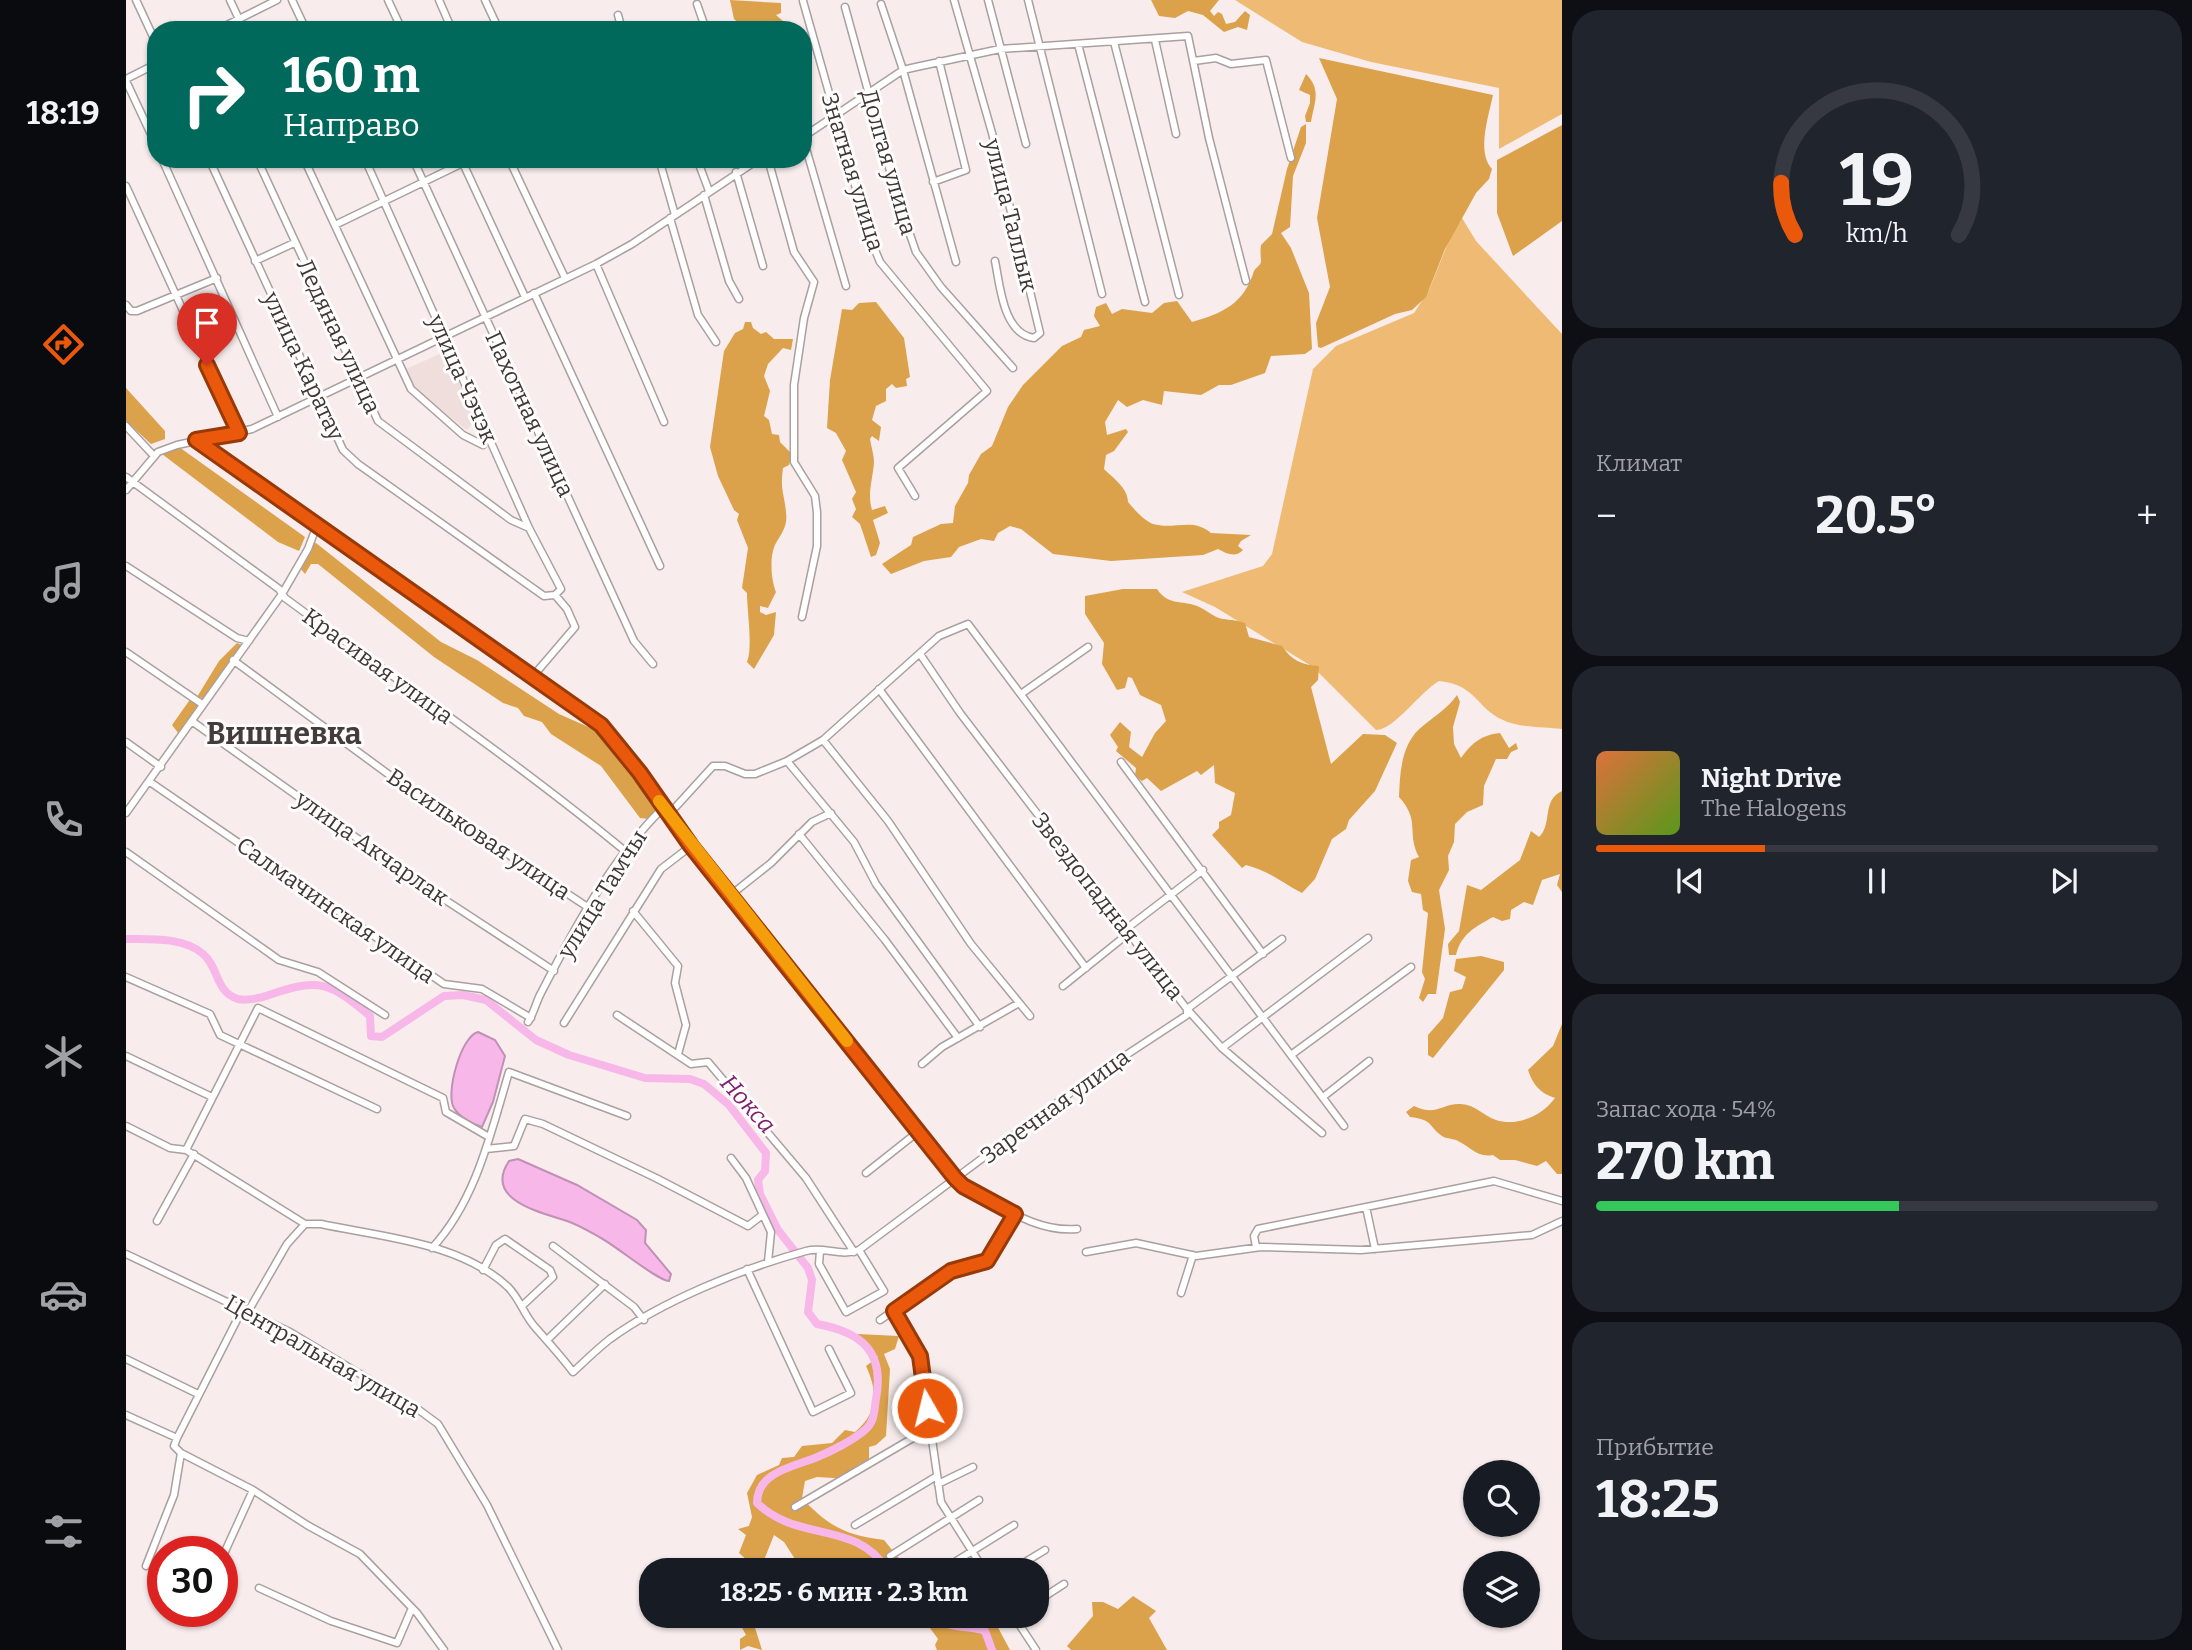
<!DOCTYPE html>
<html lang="ru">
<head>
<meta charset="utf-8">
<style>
	body { margin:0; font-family:Bitter,serif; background:#20242c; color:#f1f3f6; height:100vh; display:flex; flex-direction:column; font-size:26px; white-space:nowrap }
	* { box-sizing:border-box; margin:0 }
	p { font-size:23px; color:#9ea1a6 }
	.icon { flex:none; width:38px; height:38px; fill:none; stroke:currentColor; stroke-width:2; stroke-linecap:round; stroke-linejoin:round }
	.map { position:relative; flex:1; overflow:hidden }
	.sheet { display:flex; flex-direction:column; gap:10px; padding:10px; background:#0d0f14; width:630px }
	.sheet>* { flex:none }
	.top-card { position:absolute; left:21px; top:21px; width:665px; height:147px; border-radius:28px; box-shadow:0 2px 5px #0004; background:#00695c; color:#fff; overflow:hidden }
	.buttons { position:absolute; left:1337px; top:1460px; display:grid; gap:14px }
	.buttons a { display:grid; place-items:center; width:77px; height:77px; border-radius:50%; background:#171b24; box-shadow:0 2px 5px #0004; font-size:35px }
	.speed { position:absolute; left:21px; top:1536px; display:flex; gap:14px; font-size:35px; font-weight:700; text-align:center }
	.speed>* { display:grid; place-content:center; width:91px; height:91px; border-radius:50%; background:#171b24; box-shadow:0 2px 5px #0004; line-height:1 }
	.speed .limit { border:10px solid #d22; background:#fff; color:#111 }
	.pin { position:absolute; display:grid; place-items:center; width:60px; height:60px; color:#fff; margin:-72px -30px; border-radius:50% 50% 50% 0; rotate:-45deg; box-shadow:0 0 7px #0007 }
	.pin .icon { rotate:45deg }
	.me { position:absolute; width:77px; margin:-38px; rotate:352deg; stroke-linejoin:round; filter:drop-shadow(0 0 5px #0008) }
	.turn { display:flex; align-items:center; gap:24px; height:147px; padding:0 21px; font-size:32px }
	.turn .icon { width:91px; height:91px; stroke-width:2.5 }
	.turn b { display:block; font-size:49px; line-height:60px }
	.big { font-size:52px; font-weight:700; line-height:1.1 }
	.sheet .card { flex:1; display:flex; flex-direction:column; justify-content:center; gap:10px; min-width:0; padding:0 24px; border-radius:28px; background:#20242c }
	.sheet .dial { align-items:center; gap:0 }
	.dial svg { height:182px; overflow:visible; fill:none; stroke:#363941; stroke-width:7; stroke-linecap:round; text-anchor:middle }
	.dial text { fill:#f1f3f6; stroke:none }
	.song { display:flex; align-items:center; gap:21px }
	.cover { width:84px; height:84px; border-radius:10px; background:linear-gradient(135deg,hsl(20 70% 55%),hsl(90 70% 35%)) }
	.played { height:7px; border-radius:4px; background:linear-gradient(90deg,#ea580c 30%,#363941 30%) }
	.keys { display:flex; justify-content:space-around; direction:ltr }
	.heat { display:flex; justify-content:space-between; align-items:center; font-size:38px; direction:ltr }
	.charge { height:10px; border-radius:5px; background:linear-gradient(90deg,#34c759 54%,#363941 0) }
	.trip { position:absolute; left:513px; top:1558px; width:410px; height:70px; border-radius:28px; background:#171b24; box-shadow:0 2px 5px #0004; font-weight:700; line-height:70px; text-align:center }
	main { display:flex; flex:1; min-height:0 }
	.dock { display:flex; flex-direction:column; width:126px; justify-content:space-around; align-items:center; background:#090b0e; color:#9ea1a6 }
	.dock .icon { width:49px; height:49px }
	.dock .selected { color:#ea580c }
	.dock b { font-size:32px; color:#f1f3f6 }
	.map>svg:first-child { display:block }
	.built { fill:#f0dedc }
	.green { fill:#efbb74 }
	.forest { fill:#dba14b }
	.water { fill:#f8b7e9; stroke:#c091b4; stroke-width:2 }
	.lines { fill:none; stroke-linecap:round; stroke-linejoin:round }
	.river { stroke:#f8b7e9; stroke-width:8 }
	.minor-casing { stroke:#a9a09f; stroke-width:9 }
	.minor { stroke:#fff; stroke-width:6 }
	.route-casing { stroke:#983908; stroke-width:18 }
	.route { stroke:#ea580c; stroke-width:12 }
	.slow { stroke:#f59e0b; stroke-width:12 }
	.labels { text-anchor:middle; stroke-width:6; stroke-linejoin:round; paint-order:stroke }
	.street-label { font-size:23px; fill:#3c3838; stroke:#fffdfc }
	.water-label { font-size:24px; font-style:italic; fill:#7d226f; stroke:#fffdfc }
	.district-label { font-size:30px; font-weight:bold; fill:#443c3b; stroke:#fffdfc }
</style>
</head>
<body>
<main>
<nav class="dock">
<b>18:19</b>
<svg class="icon selected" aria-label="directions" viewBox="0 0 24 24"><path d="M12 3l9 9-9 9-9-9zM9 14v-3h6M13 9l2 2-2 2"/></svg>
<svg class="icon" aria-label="music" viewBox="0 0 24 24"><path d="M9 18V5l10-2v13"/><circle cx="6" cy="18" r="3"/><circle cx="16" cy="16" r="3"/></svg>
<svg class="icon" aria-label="phone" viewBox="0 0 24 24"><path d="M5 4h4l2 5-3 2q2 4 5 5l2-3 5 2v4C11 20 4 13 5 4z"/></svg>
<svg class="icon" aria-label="climate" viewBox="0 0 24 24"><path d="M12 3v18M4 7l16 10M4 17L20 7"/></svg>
<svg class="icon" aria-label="car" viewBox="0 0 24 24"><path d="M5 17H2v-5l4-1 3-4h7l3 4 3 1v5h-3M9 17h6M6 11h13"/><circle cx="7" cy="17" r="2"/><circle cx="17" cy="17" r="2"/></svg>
<svg class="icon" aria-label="filters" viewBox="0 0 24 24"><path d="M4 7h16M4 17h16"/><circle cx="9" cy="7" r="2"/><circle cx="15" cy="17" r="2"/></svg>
</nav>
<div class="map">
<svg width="1436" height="1650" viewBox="0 0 1436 1650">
	<rect width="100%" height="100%" fill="#f8edec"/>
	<path class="built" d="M320 351 349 420 341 430 291 391 280 369Z"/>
	<path class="green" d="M1109 0H1436V114L1373 149V88L1245 62 1176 42Z
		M1336 218 1350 241 1436 334V729C1418 727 1393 728 1377 720 1350 708 1351 685 1313 681 1295 691 1267 731 1250 730L1187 667 1089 607 1056 592 1137 566 1146 554 1187 369 1210 346 1288 313 1303 290 1324 238Z"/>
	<path class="forest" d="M604 0 655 3V13L650 15 657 21 656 27 640 30 629 24 620 29 608 19Z
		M1025 0H1093L1084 11 1088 16 1092 12 1096 14 1100 24 1109 22 1119 11 1124 15 1121 30 1112 27 1098 32 1077 15 1062 11 1049 18 1033 16Z
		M1193 58 1367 95C1363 115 1350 152 1366 169L1363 179 1350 193 1319 249 1300 297 1286 310 1269 314 1195 348 1192 347 1190 323 1204 287 1191 218 1211 99Z
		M1180 74C1196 90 1188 103 1185 122H1180L1179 116 1184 103V95L1173 90Z
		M1180 124V143L1167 176 1164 227 1155 233 1165 248 1183 293 1186 349 1179 354 1145 356 1139 373 1105 385H1093L1075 395 1038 391 1036 405 1017 400 1001 407 992 400 979 422 981 435 1000 429 1002 432 988 451 980 455 978 469C987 478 1002 488 1002 502 1009 510 1017 520 1027 524 1048 530 1067 517 1085 533L1125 535 1115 541 1112 546 1117 550C1110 558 1101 554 1092 549L1077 555 985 561 927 554 895 529 884 526 872 533 868 541 855 539 833 547 825 557 798 561 765 574 756 564 785 545 787 537 815 524 827 523 829 506 842 483 843 475 855 454 866 446 882 407 897 385 936 346 955 337 958 330 974 326 968 316 970 307 980 303 986 314 996 309 1026 313 1038 303 1051 301 1066 322C1098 313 1118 303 1128 271 1129 268 1134 266 1135 262 1135 258 1134 250 1135 245L1146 234 1161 169 1175 127Z
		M1436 125V221L1387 256 1371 213V160Z
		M750 302 778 338 784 377 780 379 781 386 770 388 766 384 760 389V401L750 406 746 420 755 427 753 441 746 436 744 439C745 446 748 455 748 462 747 479 741 493 746 510L759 506 762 513 747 520 754 543 750 555 745 557 734 524 726 517 730 509 726 499 730 492 716 460 720 451 710 433 701 428 704 380 716 309 726 310 733 303Z
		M619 322H625L627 328 635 334 640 332 648 339H667L665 350 657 348 642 364 638 376 644 391 638 416 643 420 646 434 653 435 654 442 666 454 663 465 657 468C654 491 658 492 660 512 662 525 656 533 650 543 643 555 645 580 650 592L642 608 634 606V612L640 615 650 612 648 635 628 669 621 662C627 647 621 612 621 593L616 588 622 548 611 520 613 514 608 510 592 476 584 447 598 351 609 333 617 329Z
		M0 388 39 431V439L25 444 0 421Z
		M53 447 179 537 173 551 152 542 36 454Z
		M183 542 190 543 315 642 351 660 433 714 467 729 529 806V815L523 819 514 818 475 766 425 734 416 722 398 716 392 708 377 703 308 657 192 564H185L179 574 174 568Z
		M997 589H1031C1042 606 1056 600 1071 606 1080 609 1088 618 1097 619 1105 620 1110 620 1119 623L1123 637 1156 646C1165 660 1176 665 1193 666L1192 680 1185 687 1205 764 1237 734 1259 735 1271 743 1249 791 1223 820 1220 829 1206 839 1189 879 1176 893C1155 882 1143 871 1120 865L1116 868 1086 835 1093 828V822L1105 815 1109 793 1089 783 1088 765 1075 775 1071 771 1035 791 1021 778 1016 781 1009 776 1010 768 990 751 992 747 984 735 994 722 1005 732 1003 747 1016 757 1029 733 1040 721 1035 705 1014 695 1006 678 1002 677 999 688 991 690 976 664 978 643 959 614V596Z
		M111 643 118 646 82 699 71 697 93 661Z
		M1331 695 1334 702 1327 727 1328 744 1335 758C1346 743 1355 735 1374 733L1383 748 1390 743 1392 749 1385 752 1381 759H1370L1358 786 1357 805 1341 812 1329 824 1328 842 1322 856 1323 870 1313 890 1319 929 1310 994H1302L1297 1002 1293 998 1299 979 1296 972 1302 913 1297 910 1295 894 1286 892 1282 881 1285 860 1293 857C1280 833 1295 821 1273 797 1274 772 1275 742 1298 725 1310 715 1321 709 1331 695Z
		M68 700 73 704 74 710 53 734 46 725 63 701Z
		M1436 791V892L1431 885 1434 874 1416 880 1407 905 1398 902 1385 910 1384 919 1376 921 1367 917C1349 927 1335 934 1330 955H1323L1322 944 1333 931 1341 885 1355 890 1394 860 1405 831 1413 837C1427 824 1415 801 1436 791Z
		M1355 956 1378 962V970L1307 1058 1302 1055V1035L1317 1018 1324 992 1336 989 1340 977 1328 971 1330 959Z
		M1436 1024V1174H1431L1420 1161 1411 1166 1389 1160H1374L1367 1155C1351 1158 1345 1147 1332 1141 1327 1138 1320 1139 1316 1136 1301 1125 1308 1120 1284 1117L1280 1112 1288 1106C1311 1117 1315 1103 1335 1104 1350 1105 1358 1116 1370 1120 1392 1127 1417 1115 1429 1098 1414 1093 1407 1085 1402 1070L1427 1046Z
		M731 1334 773 1336 769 1349 758 1354 764 1369 760 1436 750 1445 743 1447V1459L732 1465 725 1479 691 1477 679 1481 676 1498C702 1526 719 1535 758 1540L780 1567 802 1570H676L658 1542 648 1535 634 1570H618L622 1561 613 1553 620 1535 612 1529 623 1526 626 1517 621 1493 631 1475 653 1465 656 1458 668 1457 676 1446 706 1443 719 1430 729 1432C752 1413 752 1392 740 1366L752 1357Z
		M1007 1596 1030 1611 1023 1618 1041 1650H945L941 1646 967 1616 966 1602H977L992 1609Z
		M609 1615H625L636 1650 622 1646 614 1650V1639L620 1635Z
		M768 1615H818L829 1622H869L884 1650H811L809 1645 812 1639 801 1624 777 1623Z"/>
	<path class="water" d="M352 1032 369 1040 379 1056 367 1102 356 1127C347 1124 333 1117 328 1108 319 1094 335 1036 352 1032Z
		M392 1159 451 1185 511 1220 520 1230 519 1243 545 1274 543 1281C532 1281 490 1246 475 1238 464 1232 453 1225 441 1221 414 1212 357 1200 383 1161Z"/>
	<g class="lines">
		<path class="river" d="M0 939C24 939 58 937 77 954 93 967 89 992 112 999 120 1001 135 998 143 995 195 977 204 983 244 1016L245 1036 256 1037 318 996 337 995 360 1000 410 1040 443 1055 519 1078 564 1079 578 1084 603 1105 640 1153 639 1171 632 1180 634 1194 652 1230 682 1268 686 1280 682 1312 691 1324C735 1332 759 1351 750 1399 748 1410 749 1421 740 1429 728 1440 704 1452 689 1458 665 1467 631 1473 631 1503 672 1543 731 1520 761 1570
			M793 1570H794
			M806 1615C826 1631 837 1624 859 1631L866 1650"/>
		<defs>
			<path id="minor" d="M10 0 30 43
				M104 0 118 30
				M166 0 180 30
				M262 0 276 30
				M313 0 326 30
				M359 0 373 30
				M828 0 866 133 914 333 908 338C877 334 874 285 869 261
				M862 0 900 144
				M902 0 976 294
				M677 1 744 238 754 262 861 391 772 468 789 496
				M571 4 580 30
				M755 4 777 70 830 262
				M719 7 772 200 790 252 815 287 887 368
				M492 15 496 30
				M91 30 151 0
				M1029 40 1050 134
				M988 42 1053 295
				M952 44 1019 302
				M1068 61 1090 58 1105 64 1140 60 1165 158
				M0 79 30 64
				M0 81 30 145
				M677 137 777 70 790 67 874 49 1062 36 1083 138 1120 281
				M677 138 720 286
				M36 159 152 417
				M83 159 217 450 232 464 418 596 429 595
				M131 159 252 421 385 520 403 528
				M178 159 285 389 337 435 357 445
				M239 159 403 528 435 589 429 595
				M287 159 508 641 527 664
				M335 159 399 297
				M383 159 439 278
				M533 159 549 215
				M571 159 583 191
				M642 159 668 252 688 282 678 318 668 385V462L689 496 691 512V546L676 617
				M610 172 637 266
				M807 182 840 170 813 61
				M0 186 113 433
				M578 195 603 281 613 299
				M544 218 572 315 590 342
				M209 225 345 159
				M129 261 168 243
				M470 264 538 422
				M408 293 534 566
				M0 305 5 311H11L91 278
				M0 426 28 456
				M70 440 475 725 514 773 565 846 829 1178 837 1186C873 1204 909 1233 951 1229
				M0 477 153 589 159 598C273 682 390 761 499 851
				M0 490 32 452 51 445 126 429 470 264 506 244 633 159
				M0 566 111 638 123 641
				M0 652 76 704
				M794 654 834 713 1061 1009 1096 1048 1196 1133
				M107 660 277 785 463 908
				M408 675 449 627 441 609 429 595
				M753 689 960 968
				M895 694 962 647
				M67 722 304 890 428 971
				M697 740 762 821 845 944 904 1016
				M0 742 35 767
				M661 761 728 842 750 884 854 1027
				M995 762 1137 954
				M24 782 318 984 356 989 405 1018
				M0 813 156 594 182 549 191 525
				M673 834 759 940 832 1038
				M0 852 153 960 192 972 259 1015
				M606 894 645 863 686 822 705 813
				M507 911 552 966 549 983 560 1025 552 1054
				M1000 929 1077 870
				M0 977 84 1014 94 1035 251 1109
				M937 986 1003 933
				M491 1015 565 1064 582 1062 680 1178 728 1252
				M402 1022C408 1013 410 1002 415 993 448 929 485 859 537 808L546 811 587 766H599L619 774H629L661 761 697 740 813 636 842 624 1218 1126
				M438 1023 535 869 565 846
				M1096 1048 1242 938
				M1165 1055 1285 967
				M0 1056 86 1097
				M796 1064 816 1047 893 1003
				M1197 1097 1243 1061
				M0 1126 44 1148 60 1150 179 1224H195C255 1237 334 1242 382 1287 394 1299 398 1315 409 1327 422 1342 435 1356 447 1372 459 1361 471 1349 484 1339 536 1301 618 1268 680 1251 698 1246 714 1257 733 1250L959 1082 1061 1015V1009L1156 939
				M360 1149 388 1146 399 1119 417 1124 530 1178 622 1226 635 1216
				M60 1150 132 1008 317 1098 320 1112 363 1137
				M605 1158 620 1178 645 1232 642 1262
				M740 1173 793 1131
				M1240 1207 1249 1249
				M31 1221 68 1154
				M427 1246 508 1307 518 1320
				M1130 1247 1128 1236 1132 1229 1368 1181 1436 1201
				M306 1248C350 1201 365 1132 383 1072L501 1116
				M694 1251 693 1264 720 1312 758 1291 733 1250
				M960 1252 1010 1243 1070 1256 1135 1247 1235 1250 1406 1235 1436 1221
				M0 1254 164 1332 289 1407 312 1424 361 1505 432 1650
				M621 1269 687 1412 725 1393 703 1349
				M357 1270 370 1245 379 1239 424 1270 427 1277 397 1305
				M1055 1293 1067 1255
				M123 1310 161 1244 179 1224
				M768 1311 794 1356 815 1502 858 1570
				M754 1320 825 1271 861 1261 889 1214
				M422 1339 479 1284
				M0 1359 72 1394
				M0 1415 51 1438
				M55 1453 48 1446 51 1438 117 1308
				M812 1484 847 1467
				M669 1507 804 1428
				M729 1525 811 1476
				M764 1556 853 1500
				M96 1558 127 1490
				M20 1566 48 1495 55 1453 127 1490 181 1525 234 1554 291 1613 318 1650
				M816 1570 888 1525
				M886 1570 919 1550
				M133 1588 205 1621 271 1643 286 1608
				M910 1602 938 1584
				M887 1615 910 1650"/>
		</defs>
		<use href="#minor" class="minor-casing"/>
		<use href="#minor" class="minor"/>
	</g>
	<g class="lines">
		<defs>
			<path id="route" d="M81 365 113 433 70 440 475 725 514 773 565 846 829 1178 837 1186 889 1214 861 1261 825 1271 768 1311 794 1356 801 1408"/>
		</defs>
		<use href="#route" class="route-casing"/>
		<use href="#route" class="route"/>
		<path class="slow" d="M533 801 721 1041"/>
	</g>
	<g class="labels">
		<g class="street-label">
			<text transform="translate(763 162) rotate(74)" y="8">Долгая улица</text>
			<text transform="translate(727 172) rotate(73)" y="8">Знатная улица</text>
			<text transform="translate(885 215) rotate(76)" y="8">улица Таллык</text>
			<text transform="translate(213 336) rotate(65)" y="8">Ледяная улица</text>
			<text transform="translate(178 366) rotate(65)" y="8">улица Каратау</text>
			<text transform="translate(337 379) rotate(66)" y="8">улица Чэчэк</text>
			<text transform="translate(404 414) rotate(65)" y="8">Пахотная улица</text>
			<text transform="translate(252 666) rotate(36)" y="8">Красивая улица</text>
			<text transform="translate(353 834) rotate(34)" y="8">Васильковая улица</text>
			<text transform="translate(246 848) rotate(35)" y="8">улица Акчарлак</text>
			<text transform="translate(476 894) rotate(-58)" y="8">улица Тамчы</text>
			<text transform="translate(982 906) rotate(52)" y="8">Звездопадная улица</text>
			<text transform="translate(210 910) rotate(35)" y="8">Салмачинская улица</text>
			<text transform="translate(929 1106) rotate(-36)" y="8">Заречная улица</text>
			<text transform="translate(197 1356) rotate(30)" y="8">Центральная улица</text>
		</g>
		<g class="water-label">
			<text transform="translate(622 1104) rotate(48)" y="8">Нокса</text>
		</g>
		<g class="district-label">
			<text x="158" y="744">Вишневка</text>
		</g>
	</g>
</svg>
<div class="buttons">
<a><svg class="icon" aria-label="search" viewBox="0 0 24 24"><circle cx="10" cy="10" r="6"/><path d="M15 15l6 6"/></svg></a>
<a><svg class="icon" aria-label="layers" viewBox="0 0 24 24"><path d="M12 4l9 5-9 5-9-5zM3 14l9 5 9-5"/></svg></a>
</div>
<div class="speed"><div class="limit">30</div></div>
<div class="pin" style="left:81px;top:365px;background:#d93025"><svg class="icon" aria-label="arrive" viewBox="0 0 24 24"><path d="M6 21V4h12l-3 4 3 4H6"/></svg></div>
<svg class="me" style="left:801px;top:1408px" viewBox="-20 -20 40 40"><circle r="17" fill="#ea580c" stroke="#fff" stroke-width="3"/><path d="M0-11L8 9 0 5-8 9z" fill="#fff"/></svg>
<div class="trip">18:25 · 6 мин · 2.3 km</div>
<div class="top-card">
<div class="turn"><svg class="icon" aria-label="right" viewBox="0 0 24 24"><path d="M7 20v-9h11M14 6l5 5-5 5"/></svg><div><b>160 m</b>Направо</div></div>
</div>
</div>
<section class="sheet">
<div class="card dial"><svg viewBox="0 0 100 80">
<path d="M14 69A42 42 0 1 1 86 69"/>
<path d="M14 69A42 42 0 0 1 8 46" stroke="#ea580c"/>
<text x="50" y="56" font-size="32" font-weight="700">19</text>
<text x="50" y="72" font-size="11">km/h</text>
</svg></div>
<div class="card"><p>Климат</p>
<div class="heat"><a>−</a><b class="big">20.5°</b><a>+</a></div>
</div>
<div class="card">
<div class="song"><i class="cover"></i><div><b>Night Drive</b><p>The Halogens</p></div></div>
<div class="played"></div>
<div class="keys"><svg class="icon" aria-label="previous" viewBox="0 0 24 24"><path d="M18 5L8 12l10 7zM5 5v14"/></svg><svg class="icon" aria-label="pause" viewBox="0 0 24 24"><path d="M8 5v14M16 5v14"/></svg><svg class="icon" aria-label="next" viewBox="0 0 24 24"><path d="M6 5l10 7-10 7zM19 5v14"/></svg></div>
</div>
<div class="card"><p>Запас хода · 54%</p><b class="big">270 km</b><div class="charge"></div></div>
<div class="card"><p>Прибытие</p><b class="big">18:25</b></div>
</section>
</main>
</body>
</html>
